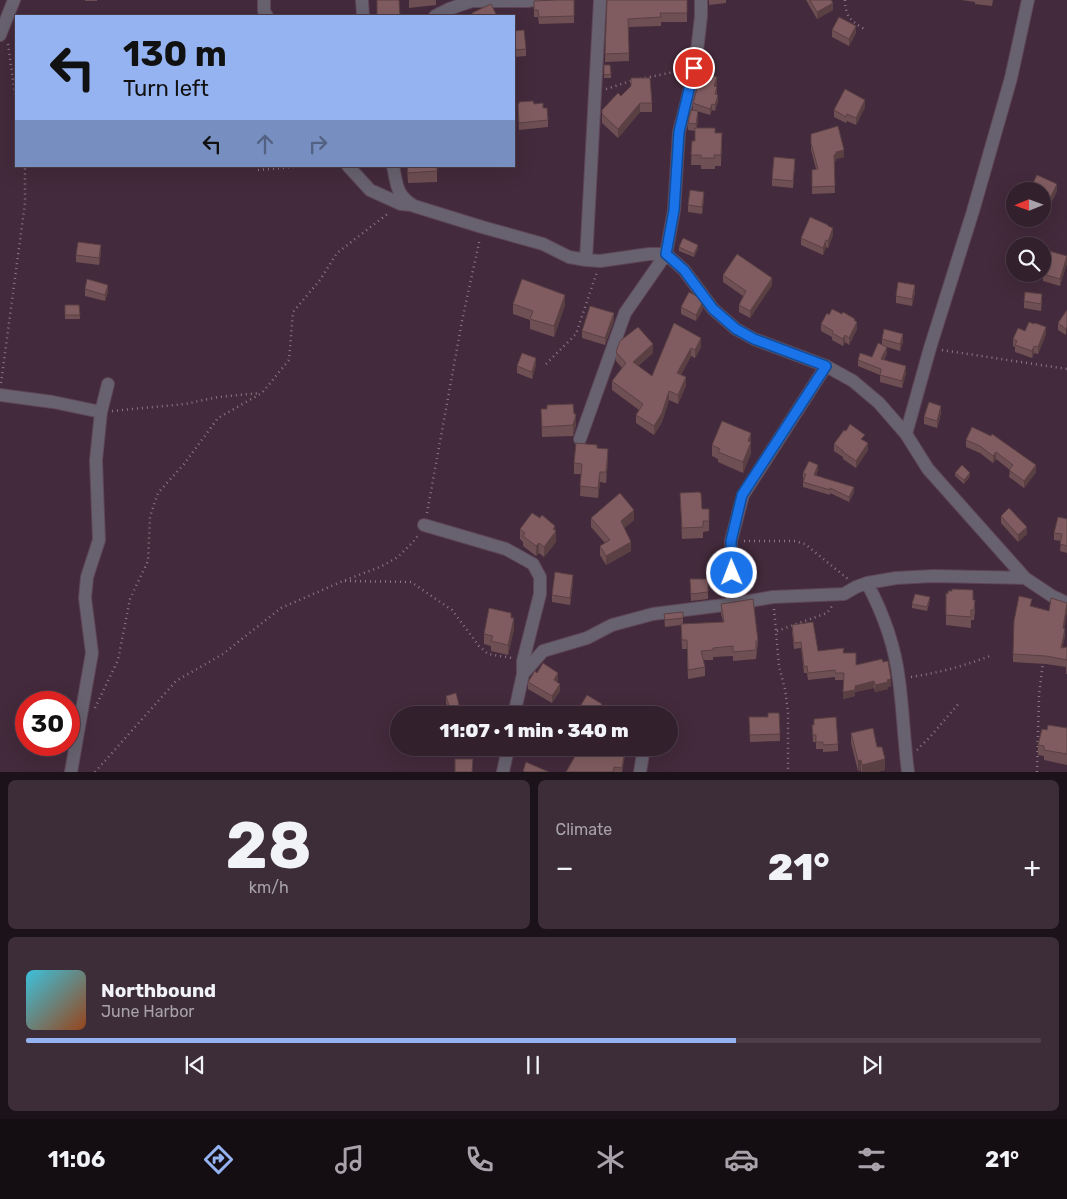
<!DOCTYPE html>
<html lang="en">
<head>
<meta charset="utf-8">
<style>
	body { margin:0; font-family:Rubik,sans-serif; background:#3d2d39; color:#f1f3f6; height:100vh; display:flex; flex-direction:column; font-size:19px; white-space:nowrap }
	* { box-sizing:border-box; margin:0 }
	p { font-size:16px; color:#a8a3aa }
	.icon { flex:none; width:28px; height:28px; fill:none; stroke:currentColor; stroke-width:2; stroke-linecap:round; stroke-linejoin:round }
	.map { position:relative; height:772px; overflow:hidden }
	.panel { display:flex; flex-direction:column; gap:8px; padding:8px; background:#1c1219; flex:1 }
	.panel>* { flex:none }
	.hud { position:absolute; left:15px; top:15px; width:500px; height:152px; border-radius:0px; box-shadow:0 5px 20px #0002,0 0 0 1px #4d3e49; background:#95b2f1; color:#111; overflow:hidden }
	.needle { width:32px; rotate:269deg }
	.tools { position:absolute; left:1006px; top:182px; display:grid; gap:10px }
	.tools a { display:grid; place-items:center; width:45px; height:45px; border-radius:50%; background:#32202d; box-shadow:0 5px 20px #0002,0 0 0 1px #4d3e49; font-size:25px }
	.speed { position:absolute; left:15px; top:691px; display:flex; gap:10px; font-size:25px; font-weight:700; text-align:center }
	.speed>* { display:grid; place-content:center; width:65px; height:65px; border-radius:50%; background:#32202d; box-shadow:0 5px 20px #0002,0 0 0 1px #4d3e49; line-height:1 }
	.speed .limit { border:8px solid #d22; background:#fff; color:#111 }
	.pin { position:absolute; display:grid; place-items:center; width:42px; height:42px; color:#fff; margin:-21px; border:2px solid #fff; border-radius:50%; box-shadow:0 1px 5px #0007 }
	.me { position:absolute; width:55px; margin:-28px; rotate:359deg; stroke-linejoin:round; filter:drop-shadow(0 0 4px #0008) }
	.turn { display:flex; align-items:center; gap:18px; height:105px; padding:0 25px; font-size:22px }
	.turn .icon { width:65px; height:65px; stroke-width:2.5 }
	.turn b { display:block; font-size:35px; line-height:42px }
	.lanes { display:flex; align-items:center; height:48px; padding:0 25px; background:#0003; justify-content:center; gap:25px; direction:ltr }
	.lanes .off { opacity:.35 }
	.big { font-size:38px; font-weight:800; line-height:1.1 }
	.panel .tile { flex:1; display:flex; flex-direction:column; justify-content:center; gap:8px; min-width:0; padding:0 18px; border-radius:8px; background:#3d2d39 }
	.panel .dial { align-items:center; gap:0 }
	.dial b { font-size:65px; line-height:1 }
	.song { display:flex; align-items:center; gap:15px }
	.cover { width:60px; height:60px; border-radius:8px; background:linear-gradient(135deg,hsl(190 70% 55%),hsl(20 70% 35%)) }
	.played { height:5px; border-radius:2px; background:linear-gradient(90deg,#95b2f1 70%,#4d3e49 70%) }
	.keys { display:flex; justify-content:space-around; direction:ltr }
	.heat { display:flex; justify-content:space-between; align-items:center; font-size:28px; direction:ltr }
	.panel .tiles { flex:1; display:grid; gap:8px; grid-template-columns:1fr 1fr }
	.tile:last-child { grid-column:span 2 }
	.trip { position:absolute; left:390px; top:706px; width:288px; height:50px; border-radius:25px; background:#32202d; box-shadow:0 5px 20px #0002,0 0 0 1px #4d3e49; font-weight:800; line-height:50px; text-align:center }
	.tabs { display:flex; height:80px; justify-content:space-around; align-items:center; background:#140d12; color:#a8a3aa }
	.tabs .icon { width:35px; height:35px }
	.tabs .current { color:#95b2f1 }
	.tabs b { font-size:22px; color:#f1f3f6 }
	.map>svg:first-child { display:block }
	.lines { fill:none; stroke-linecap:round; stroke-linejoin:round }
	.minor-casing { stroke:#5e4657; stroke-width:14 }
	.path { stroke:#8d7786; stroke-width:2.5; stroke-dasharray:1 4; stroke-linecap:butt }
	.minor { stroke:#686270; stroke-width:12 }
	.wall { fill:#6e4f53 }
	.shaded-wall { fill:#5a4043 }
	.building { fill:#805c60; stroke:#5a4043 }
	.route-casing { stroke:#114b97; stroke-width:12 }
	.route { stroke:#1a73e8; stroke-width:9 }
</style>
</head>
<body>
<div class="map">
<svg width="1067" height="772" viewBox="0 0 1067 772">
	<rect width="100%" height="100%" fill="#432a3c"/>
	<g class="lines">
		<defs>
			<path id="minor" d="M264 0V11L267 16
				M362 0 363 16
				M435 16 449 9 472 1H527L534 0
				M0 35 14 0
				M348 166 370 190 401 204 412 205
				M393 166C397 185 396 195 414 206L482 227 543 244 569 257 586 260 600 261 649 254H666L684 270 713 309 736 329 754 339 826 366 853 381 879 403 906 434 928 469 1025 578 1052 596 1067 603
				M586 260 600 0
				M0 395 53 402 101 412
				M906 434 930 348 973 211 1011 78 1028 0
				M580 439 625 313 666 254 674 210 679 132 695 69 701 16V0
				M424 525 506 549 533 564 540 577V594L523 661V674
				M867 583C883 613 895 646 899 680 903 710 904 741 908 772
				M732 604 731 541 743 495 826 366
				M514 715 523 674 543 651 587 638 612 625 653 614 732 604 773 597 844 594 856 587 867 583 896 578 933 576 1025 578
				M71 772 92 653 85 598 87 577 99 540 96 460 101 412 108 384
				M503 772 508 748
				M640 772 644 748"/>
		</defs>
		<use href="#minor" class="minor-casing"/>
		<path class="path" d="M845 0C845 16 851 21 864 29
			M8 44 16 102
			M640 79 683 70
			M606 89 634 80
			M258 170 305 166
			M942 350 1067 369
			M546 364 576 334 597 272
			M1 383 25 203V166
			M112 411 185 404 218 397 260 393
			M427 513 462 321 480 238
			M744 541H795L805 544 848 579
			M345 581 411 582 452 610 479 646 488 654 512 658
			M774 609 779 666 785 689 788 712V772
			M777 631 827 613 832 606
			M911 677C938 673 964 666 990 656
			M95 708 118 660 130 599 148 561 150 517 158 493 184 464 218 418 262 393 289 360 293 312 320 280 337 253 390 212
			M917 750 930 737 960 702
			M95 772 176 681 223 654 281 608 343 581 380 567 398 557 413 542 419 534
			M1037 772 1039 695 1043 662"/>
		<use href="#minor" class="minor"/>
	</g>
	<path class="wall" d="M85 0H97V1H85Z
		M409 0H436V5L409 8Z
		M574 0V23L539 24 538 17H534V1Z
		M607 0H687V22H661V26L629 27V61L605 62Z
		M709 0H726V3L709 5Z
		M806 0H831L833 10 817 19Z
		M961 0H996H993L992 6 975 4V2Z
		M832 30 856 33 849 46 832 37Z
		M514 31 526 49V56L514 57Z
		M604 65 611 74V78H604Z
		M717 83 716 87 718 101 715 111 712 110 710 115 693 110V103Z
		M621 96 652 103V112H640L618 138 602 123V110Z
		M518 104H534L543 108 548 120V127L519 130Z
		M865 107 856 125 847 121 846 123 834 117V110Z
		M698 118 697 128 715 133H722L721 166H715V169H701V165H691L692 141H695V131L688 130V123Z
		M811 134 844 157 836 159V161L834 162 835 193 812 194V170L816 169 811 150Z
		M407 166H437V182L408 183Z
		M795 166 793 188 772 186V179Z
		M1042 191H1057L1047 211 1042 209Z
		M704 199 702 214 688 212V205Z
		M828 226 833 235 828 248 826 247 823 255 801 245V238Z
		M679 247 698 248 694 257 679 251Z
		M1042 249 1067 263 1060 286 1043 281Z
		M101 252 99 265 76 262V255Z
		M723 275 772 285 750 318 739 312V305L743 296 723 282Z
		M85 289 108 292 105 301 85 296Z
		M915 292 912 306 896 303V296Z
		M1042 300 1041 311 1024 308V301Z
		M513 304 565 305 554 337 530 329V320L513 314Z
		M65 305H79L80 319H65Z
		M681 307 703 309 696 321 681 314Z
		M1067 310 1066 335 1058 330V323Z
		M829 315 855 321 857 329 849 345 845 342 843 346 832 340V337L821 331V324Z
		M614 320 605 345 582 338V331Z
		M674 323 701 347 695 358 691 356 681 375 686 385 678 404 669 400 662 422 654 435 636 423V415L639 410 612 390V381L622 368 616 361V352L653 353 638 366 652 376Z
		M1025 331 1046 334 1038 354 1034 353 1032 358 1015 352V347L1013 346V339Z
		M882 339 903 341 900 351 887 347V354L884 360 906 373 902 388 880 382V375L858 366V360L872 357 882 345Z
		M536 365 532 379 517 373V366Z
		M541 409 574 414 576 425 573 436 542 437Z
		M941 413 937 428 924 424V417Z
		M972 427 1036 472 1024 488 1009 477 1010 470 996 459 993 463 980 453 966 447V440Z
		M751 433V453L743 473 718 462V459L712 456V445Z
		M865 441 868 450 856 468 843 459V457L834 451V444Z
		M597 448 608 460 606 483 600 482 598 498 580 496 581 474H574V463Z
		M818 470 816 475 854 492 849 502 830 493V495L803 487V482L804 479 803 478V473Z
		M955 473 970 476 964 484 955 476Z
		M680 493 702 509 709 521V531L703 532V538L682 539Z
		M1001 516 1027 534 1018 542 1001 523Z
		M591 518 634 520 624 528 631 551 606 565 600 555V546L605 543 591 527Z
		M1067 519V553L1060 551 1061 541 1054 540V533Z
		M520 529 555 530 556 542 544 557 539 553 536 556 523 546V542L520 539Z
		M690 579H708V599L691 601Z
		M573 582 570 605 552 602V595Z
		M946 593 973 600 975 610 974 620H971V628L946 625Z
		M930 600 927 611 912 608V604Z
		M1067 603V611L1064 628 1065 636 1062 647H1067V674H1066V667L1046 664 1013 662V654L1032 606 1049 611Z
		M721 604 758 641 756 659 733 661V656L713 657V660H703L705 667V676L688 679 687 649H682L681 625 665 627 664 614 683 618V624L723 622 721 614Z
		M511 618 514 629 508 655 491 651V646L484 644V634Z
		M792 625 818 651 844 653 856 665 891 686 888 687V689L875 692 874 688 855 692V696L843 699 844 680H835V677L808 680 807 673H804L801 648 794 649 792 632Z
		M537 673 558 680 557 682 560 691 552 703 528 689V682Z
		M446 696 460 715H450L446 703Z
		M779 713 780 741 750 742 749 717H768Z
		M814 719 838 744V751L823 752V749H816V742H813L812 725H814Z
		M1067 728V765L1044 760V756L1038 755V745L1047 730Z
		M851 733 877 747 885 770 877 772H861V770L858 771 851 743Z
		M625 755 622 772H566Z"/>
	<path class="shaded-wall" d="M833 3V10L817 19V12Z
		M856 26V33L849 46V39Z
		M717 77V83L714 92V86Z
		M718 95V101L715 111V105Z
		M865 100V107L856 125V118Z
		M640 103V112L618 138V129Z
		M712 104V110L710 115V109Z
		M698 111V118L696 131V124Z
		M844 150V157L836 159V161L834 162V155L836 152Z
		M1057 184V191L1047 211V205Z
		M704 192V199L702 214V207Z
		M833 228V235L828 248V241Z
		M826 240V247L823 255V248Z
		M101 245V252L99 265V258Z
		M698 245V248L694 257V254Z
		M1067 256V263L1060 286V279Z
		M772 278V285L750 318V311Z
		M108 285V292L105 301V295Z
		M915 285V292L912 306V299Z
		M565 295V305L554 337V326Z
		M703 302V309L696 321V315Z
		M614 313V320L605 345V338Z
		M857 322V329L849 345V338Z
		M1046 327V334L1038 354V347Z
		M903 334V341L900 351V344Z
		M845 335V342L843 346V339Z
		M701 338V347L695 358V350Z
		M653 344V353L633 370V362Z
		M1034 346V353L1032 358V351Z
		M887 347V354L881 366V359Z
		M691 348V356L677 382V373Z
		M536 358V365L532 379V372Z
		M906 366V373L902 388V381Z
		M686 377V385L678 404V395Z
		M669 391V400L662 422 654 435V426Z
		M941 406V413L937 428V421Z
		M576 414V425L573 436V425Z
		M751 433V453L743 473V462L748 441Z
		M868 443V450L856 468V461Z
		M608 449V460L606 483V472Z
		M996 452V459L993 463V456Z
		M818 465V470L814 480V475Z
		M1036 465V472L1024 488V481Z
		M600 472V482L598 498V488Z
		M970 473V476L964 484V480Z
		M854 487V492L849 502V497Z
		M634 510V520L621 531V521Z
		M555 526V533L556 531V542L544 557V547L553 529Z
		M1027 527V534L1018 542V535Z
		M631 542V551L606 565V556Z
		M539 543V553L536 556V546Z
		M573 575V582L570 605V598Z
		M1067 604V611L1063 636V628Z
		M514 618V629L508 655V645Z
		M1065 629V636L1061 655V648Z
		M558 673V680L554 687V680Z
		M891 679V686L888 687V689L875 692V685Z
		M874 681V688L855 692V686Z
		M560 684V691L552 703V696Z
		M855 690V696L843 699V692Z
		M602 704V711L599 715H595Z
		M460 709V715H451V712Z
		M625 749V755L622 772V768Z
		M885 759V770L877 772H862V765Z
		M861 760V770L858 771V761Z"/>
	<path class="building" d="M377 0H399L400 16H377Z
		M556 0H574V16L539 17 538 10H534V1Z
		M607 0H687V13H660L661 17 628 19 629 53 605 54Z
		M810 0H831L833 3 817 12Z
		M491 4 497 16H473L472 13Z
		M839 17 856 26 849 39 832 30Z
		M524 30 526 49 514 50V31Z
		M604 65H610L611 74 604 75Z
		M703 72 717 77 714 86 717 87 715 94 718 95 715 105 712 104 710 109 693 103 699 81 700 82Z
		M631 78H650L652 103H640L618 129 602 114V110L618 93 621 96 631 86Z
		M845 89 865 100 856 118 847 114 846 117 834 110Z
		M533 101 534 104 543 103V108H547L548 120 519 123 518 104H519V102Z
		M691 110 698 111 696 124 688 123Z
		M838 126 844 150 836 152V154L834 155 835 186 812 187V170L818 169 811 143V134Z
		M695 128H715V133H722L721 155H714L715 158H701V155H691L692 141H695Z
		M774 157 795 159 793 181 772 179Z
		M407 166H437V171L408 173Z
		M1037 175 1057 184 1047 205 1042 202V191H1029Z
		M690 190 704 192 702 207 688 205Z
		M810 217 828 225V226L833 228 828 241 826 240 823 248 801 238Z
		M683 238 698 245 694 254 679 247Z
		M78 242 101 245 99 258 76 255Z
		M1042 249 1067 256 1060 279 1043 274 1045 267 1042 266Z
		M737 254 772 278 750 311 739 305 746 291 723 275Z
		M87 279 108 285 105 295 85 289Z
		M522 279 565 295 554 326 530 319 533 311 513 304Z
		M898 282 915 285 912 299 896 296Z
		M689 292 700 298 703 302 696 315 681 307Z
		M1025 292 1042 294 1041 304 1024 301Z
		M65 305H79L80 315H65Z
		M590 306 614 313 605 338 582 331Z
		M832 309 842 314 843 312 855 319 854 320 857 322 849 338 845 335 843 339 832 333 833 331 821 324 827 313 829 315Z
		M1067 310V327L1066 329 1058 323Z
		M1029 322 1034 324 1035 323 1046 327 1038 347 1034 346 1032 351 1015 345 1017 341 1013 339 1018 328 1025 331Z
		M674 323 701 338 695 350 691 348 677 373 686 377 678 395 669 391 662 413 654 426 636 415 643 404 612 381 626 363 616 352 620 341 638 327 653 344 633 362 652 376Z
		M884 329 903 334 900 344 882 339Z
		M878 343 887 347 881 359 906 366 902 381 880 375 881 369 858 360 860 353 872 357Z
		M522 353 536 358 532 372 517 366Z
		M929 402 941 406 937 421 924 417Z
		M573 404 574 414H576L573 425 542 427 541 409H547V405Z
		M722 421 751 433 748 441 751 442 743 462 718 452 720 449 712 445Z
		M850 424 865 435 861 439 868 443 856 461 843 452V451L834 444 844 430 846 431Z
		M972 427 991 436 992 434 1036 465 1024 481 1009 470 1013 465 996 452 993 456 980 446 966 440Z
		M576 443 597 445V448L608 449 606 472H600L598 488 580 486 582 464 574 463Z
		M809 461 818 465 814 475 854 487 849 497 830 488V490L803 482 806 474 803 473Z
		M962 465 970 473 964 480 955 473Z
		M699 492 700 493H701L702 509H709V521H703V527L682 528 680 493Z
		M620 493 634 510 621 521 631 542 606 556 600 546 610 540 591 518Z
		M1009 508 1027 527 1018 535 1001 516Z
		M532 513 540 518 542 515 555 526 553 529 556 531 544 547 539 543 536 546 523 536 525 533 520 529Z
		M1058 517 1067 519V546L1060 544 1062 534 1054 533Z
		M555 572 573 575 570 598 552 595Z
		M690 579H708V592L691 594Z
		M952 589 973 590V600H975L974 610H971V617L946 615V593L948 594V591H952Z
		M915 594 930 597 927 607 912 604Z
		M1019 596 1032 599 1030 606 1049 611 1051 598 1067 603 1063 628 1065 629 1061 648 1067 647V660L1046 656 1013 654 1014 621Z
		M753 599 758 641H756V650L733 652V646L713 648V650L701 651 705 667 688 670 687 640H682L681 624 724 622 721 604Z
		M489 608 511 613V618H514L508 645 491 641 493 636 484 634Z
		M683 612V618L665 620 664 614Z
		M813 622 818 651 844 648 843 653H856V665L882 659 883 662 888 661 891 679 887 680 888 682 875 685 874 681 855 686V690L843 692 844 673H835V670L808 673 807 666 804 667 801 642 794 643 792 625Z
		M543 663 558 673 554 680 560 684 552 696 528 682 535 671 537 673Z
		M456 693 460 709 451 712 446 696Z
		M587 695 602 704 595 715H580L576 713Z
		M768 713H779L780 734 750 735 749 717H768Z
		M836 717 838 744 823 745V742H816V735H813L812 725H814V719Z
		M1048 725 1067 728V754L1044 750V746L1038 745 1042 729 1047 730Z
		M873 728 877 747H882L885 759 862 765 861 760 858 761 851 733Z
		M581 748H618L625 749 622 768 614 767 613 772H566L578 751Z
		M455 759H473L472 772H455Z
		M526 762 549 772H525L523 771Z"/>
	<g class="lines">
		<defs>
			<path id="route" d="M694 68 679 132 674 210 666 254 684 270 713 309 736 329 754 339 826 366 742 495 731 541 732 573"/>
		</defs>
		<use href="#route" class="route-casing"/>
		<use href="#route" class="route"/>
	</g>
</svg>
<div class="tools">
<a><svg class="needle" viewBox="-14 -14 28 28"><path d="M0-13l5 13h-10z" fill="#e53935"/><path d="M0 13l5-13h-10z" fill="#a8a3aa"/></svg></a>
<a><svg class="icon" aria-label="search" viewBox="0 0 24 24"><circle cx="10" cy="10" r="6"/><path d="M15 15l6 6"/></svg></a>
</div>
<div class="speed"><div class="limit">30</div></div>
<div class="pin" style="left:694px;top:68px;background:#d93025"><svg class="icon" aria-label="arrive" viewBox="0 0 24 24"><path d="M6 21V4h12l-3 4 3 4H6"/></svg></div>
<svg class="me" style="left:732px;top:573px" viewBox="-20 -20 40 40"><circle r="17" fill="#1a73e8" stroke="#fff" stroke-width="3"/><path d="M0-11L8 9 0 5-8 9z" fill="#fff"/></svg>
<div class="trip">11:07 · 1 min · 340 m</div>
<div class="hud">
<div class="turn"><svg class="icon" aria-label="left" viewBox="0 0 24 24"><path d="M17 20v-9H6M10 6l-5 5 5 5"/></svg><div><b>130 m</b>Turn left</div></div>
<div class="lanes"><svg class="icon" aria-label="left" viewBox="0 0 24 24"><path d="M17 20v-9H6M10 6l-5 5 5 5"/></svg><svg class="icon off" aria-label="ahead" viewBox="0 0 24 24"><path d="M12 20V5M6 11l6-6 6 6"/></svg><svg class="icon off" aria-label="right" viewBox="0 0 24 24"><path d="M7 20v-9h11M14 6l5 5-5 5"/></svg></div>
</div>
</div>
<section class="panel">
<div class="tiles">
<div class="tile dial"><b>28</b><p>km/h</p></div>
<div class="tile"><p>Climate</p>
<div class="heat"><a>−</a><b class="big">21°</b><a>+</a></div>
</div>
<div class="tile">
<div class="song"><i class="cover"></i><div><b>Northbound</b><p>June Harbor</p></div></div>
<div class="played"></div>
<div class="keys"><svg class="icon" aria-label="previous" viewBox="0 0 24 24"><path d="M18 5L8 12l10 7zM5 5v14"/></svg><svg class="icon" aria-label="pause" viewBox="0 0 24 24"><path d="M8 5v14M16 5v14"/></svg><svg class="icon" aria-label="next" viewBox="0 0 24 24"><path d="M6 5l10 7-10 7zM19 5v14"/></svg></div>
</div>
</div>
</section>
<nav class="tabs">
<b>11:06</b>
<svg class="icon current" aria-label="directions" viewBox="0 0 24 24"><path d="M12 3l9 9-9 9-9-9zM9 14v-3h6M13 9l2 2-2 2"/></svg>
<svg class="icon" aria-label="music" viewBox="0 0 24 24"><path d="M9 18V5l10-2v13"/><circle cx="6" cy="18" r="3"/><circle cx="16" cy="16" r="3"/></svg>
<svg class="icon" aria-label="phone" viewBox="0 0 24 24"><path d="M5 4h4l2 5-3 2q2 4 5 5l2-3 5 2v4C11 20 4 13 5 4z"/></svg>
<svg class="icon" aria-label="climate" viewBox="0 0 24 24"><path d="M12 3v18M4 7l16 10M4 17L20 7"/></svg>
<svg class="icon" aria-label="car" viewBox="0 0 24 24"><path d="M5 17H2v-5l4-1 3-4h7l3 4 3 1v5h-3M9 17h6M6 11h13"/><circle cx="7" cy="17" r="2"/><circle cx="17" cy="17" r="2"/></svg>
<svg class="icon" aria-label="filters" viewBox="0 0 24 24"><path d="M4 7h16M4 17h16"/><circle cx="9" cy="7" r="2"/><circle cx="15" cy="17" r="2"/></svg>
<b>21°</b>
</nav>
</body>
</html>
